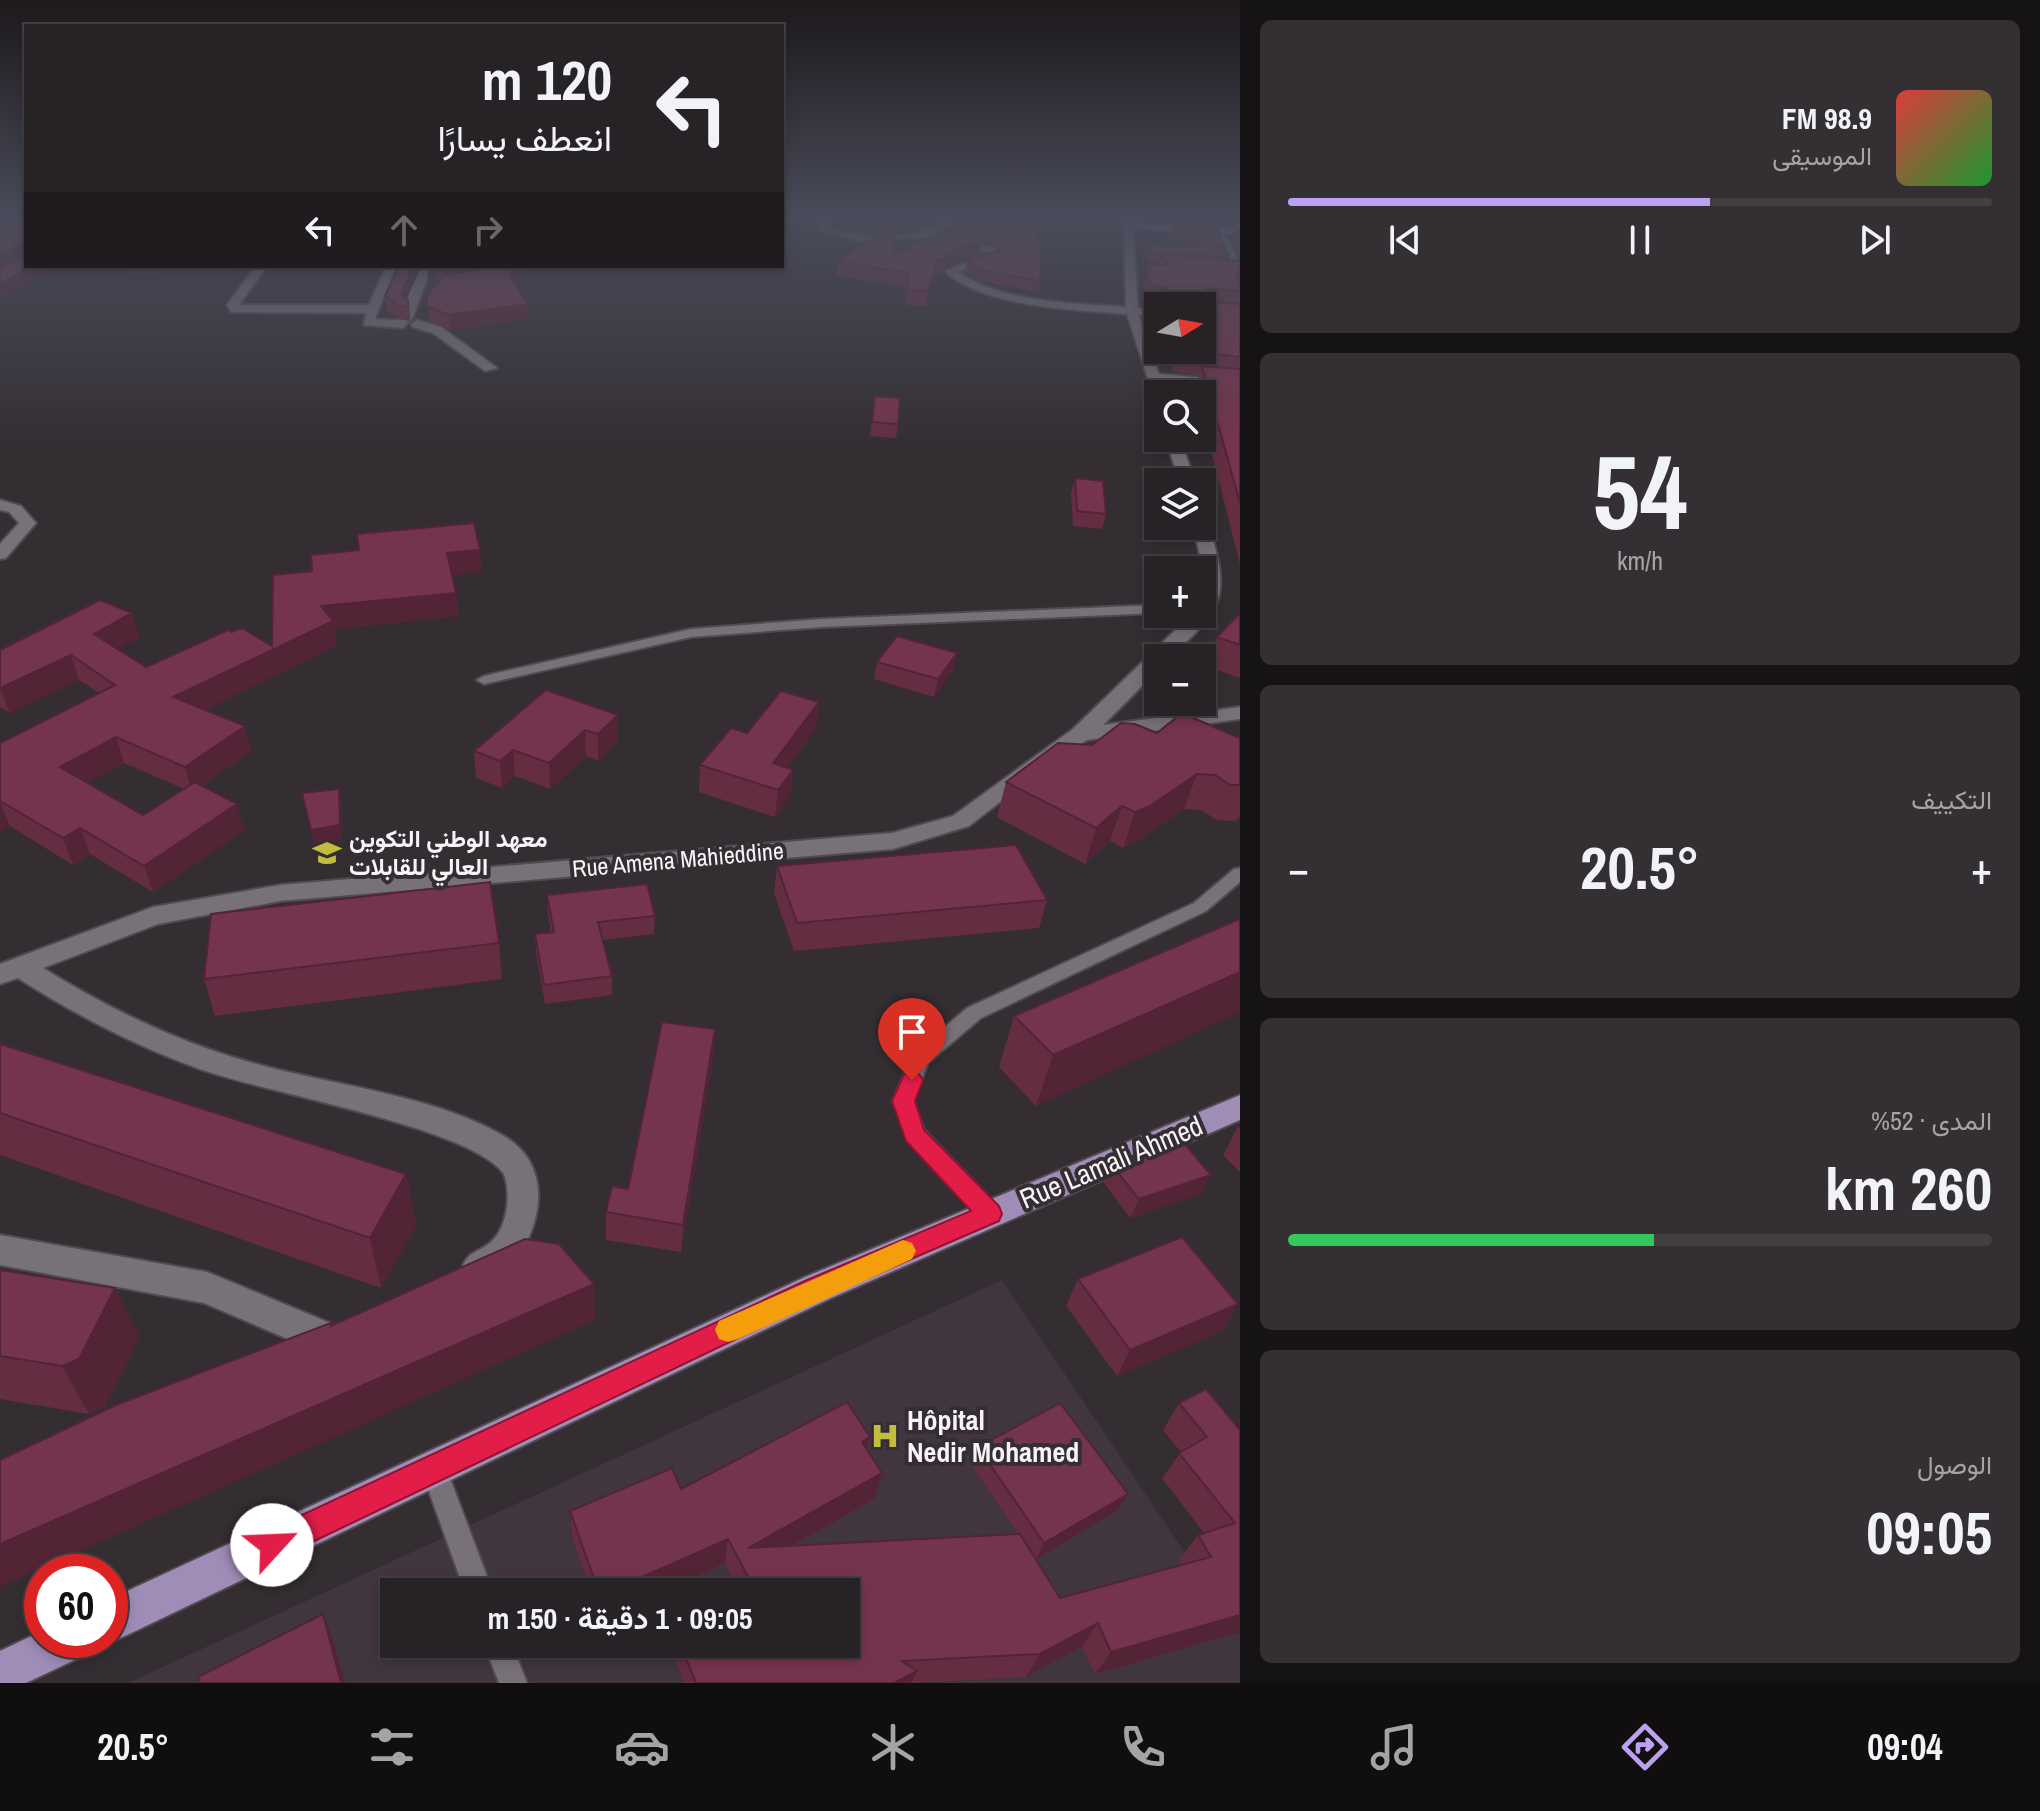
<!DOCTYPE html>
<html lang="ar">
<head>
<meta charset="utf-8">
<style>
	body { margin:0; font-family:"Archivo Narrow",Vazirmatn,sans-serif; background:#332f32; color:#f1f3f6; direction:rtl; height:100vh; display:flex; flex-direction:column; font-size:30px; white-space:nowrap }
	* { box-sizing:border-box; margin:0 }
	p { font-size:26px; color:#a4a4a7 }
	.icon { flex:none; width:44px; height:44px; fill:none; stroke:currentColor; stroke-width:2; stroke-linecap:round; stroke-linejoin:round }
	.map { position:relative; flex:1; overflow:hidden; direction:ltr }
	.drawer { display:flex; flex-direction:column; gap:20px; padding:20px; background:#151315; width:800px }
	.drawer>* { flex:none }
	.banner { position:absolute; left:24px; top:24px; width:760px; height:244px; border-radius:0px; box-shadow:0 4px 12px #0003,0 0 0 2px #433f43; direction:rtl; background:#272226; color:#f1f3f6; overflow:hidden }
	.needle { width:52px; rotate:79deg }
	.controls { position:absolute; left:1144px; top:292px; display:grid; gap:16px }
	.controls a { display:grid; place-items:center; width:72px; height:72px; border-radius:0px; background:#272226; box-shadow:0 4px 12px #0003,0 0 0 2px #433f43; font-size:40px }
	.speed { position:absolute; left:24px; top:1554px; display:flex; gap:16px; font-size:40px; font-weight:700; text-align:center }
	.speed>* { display:grid; place-content:center; width:104px; height:104px; border-radius:50%; background:#272226; box-shadow:0 4px 12px #0003,0 0 0 2px #433f43; line-height:1 }
	.speed .limit { border:12px solid #d22; background:#fff; color:#111 }
	.pin { position:absolute; display:grid; place-items:center; width:68px; height:68px; color:#fff; margin:-82px -34px; border-radius:50% 50% 50% 0; rotate:-45deg; box-shadow:0 0 8px #0007 }
	.pin .icon { rotate:45deg }
	.me { position:absolute; width:88px; margin:-44px; rotate:65deg; stroke-linejoin:round; filter:drop-shadow(0 0 6px #0008) }
	.turn { display:flex; align-items:center; gap:28px; height:168px; padding:0 40px; font-size:36px }
	.turn .icon { width:104px; height:104px; stroke-width:2.5 }
	.turn b { display:block; font-size:56px; line-height:68px }
	.lanes { display:flex; align-items:center; height:76px; padding:0 40px; background:#0003; justify-content:center; gap:40px; direction:ltr }
	.lanes .off { opacity:.35 }
	.big { font-size:60px; font-weight:700; line-height:1.1 }
	.drawer .tile { flex:1; display:flex; flex-direction:column; justify-content:center; gap:12px; min-width:0; padding:0 28px; border-radius:12px; background:#332f32 }
	.drawer .dial { align-items:center; gap:0 }
	.dial b { font-size:104px; line-height:1 }
	.song { display:flex; align-items:center; gap:24px }
	.cover { width:96px; height:96px; border-radius:12px; background:linear-gradient(135deg,hsl(0 70% 55%),hsl(130 70% 35%)) }
	.played { height:8px; border-radius:4px; background:linear-gradient(90deg,#bca0f2 60%,#433f43 60%) }
	.keys { display:flex; justify-content:space-around; direction:ltr }
	.heat { display:flex; justify-content:space-between; align-items:center; font-size:44px; direction:ltr }
	.charge { height:12px; border-radius:6px; background:linear-gradient(90deg,#34c759 52%,#433f43 0) }
	.trip { position:absolute; left:380px; top:1578px; width:480px; height:80px; border-radius:0px; background:#272226; box-shadow:0 4px 12px #0003,0 0 0 2px #433f43; font-weight:700; line-height:80px; text-align:center; direction:rtl }
	.dock { display:flex; height:128px; justify-content:space-around; align-items:center; background:#100e0f; color:#a4a4a7 }
	.dock .icon { width:56px; height:56px }
	.dock .active { color:#bca0f2 }
	.dock b { font-size:36px; color:#f1f3f6 }
	main { display:flex; flex:1; min-height:0 }
	.map>svg:first-child { display:block }
	.built { fill:#41353f; fill-rule:evenodd }
	.lines { fill:none; stroke-linecap:round; stroke-linejoin:round }
	.lane-casing { stroke:#514b50; stroke-width:4 }
	.street-casing { stroke:#514b50; stroke-width:4 }
	.secondary-casing { stroke:#514b50; stroke-width:4 }
	.primary-casing { stroke:#514b50; stroke-width:4 }
	.lane { fill:#797178; fill-rule:evenodd }
	.street { fill:#797178; fill-rule:evenodd }
	.secondary { fill:#8c7e98; fill-rule:evenodd }
	.primary { fill:#9f8cb7; fill-rule:evenodd }
	.wall { fill:#652d42; fill-rule:evenodd }
	.shaded-wall { fill:#522436 }
	.building { fill:#75344d; stroke:#522436; stroke-width:2 }
	.route { fill:#e11d48; stroke:#92132f; stroke-width:2 }
	.slow { fill:#f59e0b }
	.labels { text-anchor:middle; stroke-width:8; stroke-linejoin:round; paint-order:stroke }
	.poi-label { font-size:24px; font-weight:bold; fill:#f7f3f7; stroke:#342e33; text-anchor:start }
	.street-label { font-size:24px; fill:#f7f3f7; stroke:#342e33 }
	.near-street-label { font-size:28px; fill:#f7f3f7; stroke:#342e33 }
	.near-poi-label { font-size:28px; font-weight:bold; fill:#f7f3f7; stroke:#342e33; text-anchor:start }
</style>
</head>
<body>
<main>
<section class="drawer">
<div class="tile">
<div class="song"><i class="cover"></i><div><b>98.9 FM</b><p>الموسيقى</p></div></div>
<div class="played"></div>
<div class="keys"><svg class="icon" aria-label="previous" viewBox="0 0 24 24"><path d="M18 5L8 12l10 7zM5 5v14"/></svg><svg class="icon" aria-label="pause" viewBox="0 0 24 24"><path d="M8 5v14M16 5v14"/></svg><svg class="icon" aria-label="next" viewBox="0 0 24 24"><path d="M6 5l10 7-10 7zM19 5v14"/></svg></div>
</div>
<div class="tile dial"><b>54</b><p>km/h</p></div>
<div class="tile"><p>التكييف</p>
<div class="heat"><a>−</a><b class="big">20.5°</b><a>+</a></div>
</div>
<div class="tile"><p>المدى · 52%</p><b class="big">260 km</b><div class="charge"></div></div>
<div class="tile"><p>الوصول</p><b class="big">09:05</b></div>
</section>
<div class="map">
<svg width="1240" height="1683" viewBox="0 0 1240 1683">
	<rect width="100%" height="100%" fill="#342e33"/>
	<path class="built" d="M1002 1280 1240 1635V1683H128ZM394 1592H846V1644H394Z"/>
	<g class="lines">
		<defs>
			<path id="lane" d="M1048 215H1054L1055 219 1050 220Z
				M1158 605V613L822 627 691 637 484 684 477 680 484 676 691 629 822 619Z
				M1240 868V882L1206 911 981 1018 928 1063 913 1101 924 1130 998 1207 1001 1214 998 1221 990 1223 982 1221 908 1141 893 1101 913 1054 967 1008 1194 903 1234 869Z
				M434 1456 443 1460 493 1592H465L421 1469 425 1460Z
				M484 1644H512L527 1683H499Z"/>
			<path id="street" d="M820 215H830V228L834 230C868 238 922 242 949 215H960L949 226 928 237 1003 250 999 257 958 272C1003 303 1073 303 1126 307L1124 223 1132 221 1138 308 1158 309V317L1139 315 1159 374 1240 381V389L1162 383 1166 394 1154 397 1127 314C1077 310 982 307 945 271L991 252 915 238 859 241 821 231Z
				M1220 228 1225 231 1240 266V282L1234 279 1215 231Z
				M256 266H267L239 305H369L386 266H396L375 319 397 320 422 266H432L413 317 403 328 364 325 366 313 231 312 227 305Z
				M417 320 441 327 497 368 485 371 433 333 413 327 411 324Z
				M1166 438H1180L1195 482H1179Z
				M0 500 21 506 36 523 6 558 0 559V544L19 523 9 512 0 510Z
				M1202 521 1209 526C1231 599 1223 607 1170 658H1158V670L1103 725 1240 707V719L1087 740 1040 771 969 826 893 849 280 901 158 924 43 968C112 1011 186 1046 264 1066 339 1086 434 1096 502 1135 542 1157 546 1200 528 1239 524 1248 520 1259 513 1265 504 1272 491 1276 480 1280L468 1276 463 1265C470 1250 481 1252 492 1241 508 1225 511 1194 504 1174 472 1127 260 1092 197 1068 134 1045 74 1014 18 978L0 984V964L153 907 280 885 892 833 953 816 1073 729 1192 614H1202L1204 572 1193 526H1202Z
				M0 1235 207 1272 330 1323 336 1335 330 1347 318 1352 204 1303 0 1265Z"/>
			<path id="secondary" d="M1115 215H1128L1141 223 1240 229V235L1139 229Z"/>
			<path id="primary" d="M1240 1095V1120L829 1299 125 1636 110 1642 105 1640H110V1599L805 1277Z
				M42 1631V1640H91L85 1655 26 1683H0V1651Z"/>
		</defs>
		<use href="#lane" class="lane-casing"/>
		<use href="#street" class="street-casing"/>
		<use href="#secondary" class="secondary-casing"/>
		<use href="#primary" class="primary-casing"/>
		<use href="#lane" class="lane"/>
		<use href="#street" class="street"/>
		<use href="#secondary" class="secondary"/>
		<use href="#primary" class="primary"/>
	</g>
	<path class="wall" d="M894 215 893 228 847 226 848 216H839Z
		M1131 215H1240V222L1218 225 1142 220Z
		M1238 222H1240V258L1232 240Z
		M1171 225 1216 228 1229 257 1228 259 1240 261V300L1239 304H1240V564L1202 415V394H1197L1195 389 1199 375 1173 372 1167 350H1202V306H1158V322L1148 319 1151 307 1145 305 1142 291 1150 264 1158 265 1159 262 1148 261 1144 255 1146 245 1199 247 1169 234Z
		M953 228 1033 229 1040 281 1038 292 981 281 965 273 967 262 1003 248 982 244 980 253 945 268 944 274 936 273 926 306 906 305 905 288 837 275 838 261 894 255 952 234Z
		M126 266H232L228 271 128 274Z
		M399 266H421L407 298 410 314V321L398 319 387 310 385 296Z
		M429 266H480L478 269 483 268 485 266H532L515 283 528 319 450 330 429 321 427 296 441 279H435L429 285Z
		M875 396 898 424 896 438 870 436Z
		M1075 478 1106 514 1102 529 1073 526 1071 493Z
		M482 572 452 575 456 593 458 616 334 629 337 645 204 709 245 726 251 751 202 786 244 830 153 892 90 854 73 865 10 826 1 831 0 830V743L99 693 79 680 10 713 0 707V650L132 613 139 637 118 649 146 667 232 632 272 646 273 575ZM124 763 184 789 143 815 87 783Z
		M1240 613V678L1207 666 1217 637Z
		M877 662 953 670 934 697 874 679Z
		M819 702 816 728 787 768 793 770 790 796 775 817 699 792 700 765 747 733Z
		M618 715V741L598 761 586 756 550 789 515 776 502 788 476 778 474 751Z
		M1157 733 1239 738 1240 736V817L1235 821 1216 820 1202 810 1184 809 1137 841 1123 848 1110 841 1085 864 997 817 1006 782 1092 745Z
		M777 866 1047 900 1039 928 794 951 774 893Z
		M547 895 655 916 654 934 603 940 612 976V995L545 1004 536 953 535 934 551 932 548 914Z
		M1240 919 1036 1106 999 1067 1014 1016Z
		M499 943 502 979 215 1016 204 979Z
		M715 1029 713 1057 681 1252 606 1240V1212L628 1189Z
		M0 1044 406 1174 416 1225 381 1288 0 1155Z
		M1240 1127V1172L1223 1155 1237 1128Z
		M1111 1164 1201 1194 1130 1218 1104 1183Z
		M0 1270 115 1288 139 1337 105 1407 89 1414 0 1399Z
		M1078 1279 1238 1304 1222 1331 1117 1376 1066 1306Z
		M1179 1403 1240 1430V1632L1095 1674 1082 1646 1026 1677 911 1683H685L671 1648V1644H846V1592H739L725 1563 661 1592H591L572 1536 570 1511 681 1489 867 1450 882 1473 874 1499 791 1546 1018 1534 971 1464 978 1447 1128 1494 1118 1510 1036 1559 1060 1598 1183 1565 1180 1559 1198 1535 1204 1533 1162 1478 1181 1452 1163 1430Z"/>
	<path class="shaded-wall" d="M1220 215H1240V222L1218 225Z
		M983 239 980 253 945 268 946 254Z
		M21 245 25 258 0 271V255Z
		M938 259 936 273 926 306 928 291Z
		M31 266H57L0 301V284Z
		M413 266H421L403 306 401 294Z
		M433 266 435 279 429 285 427 271Z
		M518 266H532L510 288V274Z
		M1240 273V290L1235 275Z
		M527 304 528 319 450 330 449 315Z
		M480 550 482 572 449 576 447 553Z
		M456 593 458 616 334 629 337 645 180 722 173 697 324 625 321 606Z
		M132 613 139 637 102 658 94 634Z
		M957 653 953 670 934 697 938 679Z
		M71 655 79 680 10 713 0 688Z
		M819 702 816 728 772 788 773 763Z
		M618 715V741L598 761V734Z
		M245 726 251 751 192 793 185 767Z
		M585 730 586 756 550 789 549 763Z
		M116 737 124 763 69 793 60 767Z
		M513 750 515 776 502 788 500 761Z
		M793 770 790 796 775 817 778 790Z
		M1197 774 1184 809 1137 841 1123 848 1135 812Z
		M339 789 342 804V840L314 846 311 830Z
		M0 802 10 826 1 831 0 828Z
		M237 804 244 830 153 892 144 866Z
		M1122 806 1110 841 1085 864 1096 828Z
		M80 828 90 854 73 865 63 838Z
		M1240 972V1012L1036 1106 1053 1055Z
		M715 1029 713 1057 681 1252 683 1225Z
		M406 1174 416 1225 381 1288 370 1238Z
		M1211 1175 1201 1194 1130 1218 1139 1199Z
		M594 1284 595 1320 0 1587V1544Z
		M115 1288 139 1337 105 1407 89 1414 62 1366Z
		M1238 1304 1222 1331 1117 1376 1130 1350Z
		M870 1437 863 1463 862 1442Z
		M882 1473 874 1499 745 1572 748 1548Z
		M1128 1494 1118 1510 1036 1559 1044 1543Z
		M728 1539 725 1563 661 1592H608Z
		M323 1614 332 1637 345 1683H341Z
		M1240 1615V1632L1095 1674 1111 1652Z
		M1098 1623 1082 1646 1026 1677 1040 1654Z
		M917 1671 911 1683H894Z"/>
	<path class="building" d="M0 215H26V253L21 245 0 255Z
		M970 219 1033 229 1041 240 1040 281 983 270 967 262 1002 249 1008 238 953 228Z
		M1171 225 1216 228 1229 257 1150 252 1146 245 1224 248Z
		M890 229H894V255L940 232 983 239 946 254V260L938 259 928 291 908 290 907 273 838 261Z
		M1161 254 1240 261V273L1235 275 1240 285V291L1208 288 1205 291 1208 302 1240 304V357L1181 350H1202V306H1167L1166 302 1153 298H1166V288L1150 285 1147 271 1151 272 1150 264 1168 265Z
		M26 256V266H31L0 284V267Z
		M399 266H413L401 294 408 300V307L397 305 385 296Z
		M485 266H518L510 274 527 304 449 315 427 306V296L443 276 483 268Z
		M1202 366 1240 369V503Z
		M875 396 900 398 898 424 872 422Z
		M1075 478 1103 481 1106 514 1077 511Z
		M474 523 480 550 447 553 456 593 321 606 333 621 173 697 245 726 185 767 116 737 60 767 143 815 195 782 237 804 144 866 80 828 63 838 0 801V743L115 685 71 655 0 688V650L100 600 132 613 94 634 146 667 228 630 232 632 242 628 272 646 273 575 312 571 311 555 359 550 357 534Z
		M1240 613V645L1217 637Z
		M897 636 957 653 938 679 877 662Z
		M546 690 618 715 598 734 585 730 549 763 513 750 500 761 474 751Z
		M781 691 819 702 773 763 793 770 778 790 700 765 731 728 747 733Z
		M1182 713 1239 738 1240 736V785H1230L1215 775 1197 774 1150 806 1135 812 1122 806 1096 828 1006 782 1058 743 1092 745 1121 723 1135 724 1157 733Z
		M339 789 340 825 311 830 302 793Z
		M1016 845 1047 900 797 923 777 866Z
		M490 882 499 943 204 979 211 914Z
		M647 884 655 916 598 922 612 976 544 985 535 934 554 932 547 895Z
		M1240 919V972L1053 1055 1014 1016Z
		M662 1022 715 1029 683 1225 606 1212 612 1186 628 1189Z
		M0 1044 406 1174 370 1238 0 1113Z
		M1180 1138 1211 1175 1139 1199 1111 1164Z
		M1182 1237 1238 1304 1130 1350 1078 1279Z
		M525 1239 559 1244 594 1284 0 1544V1460L116 1405 333 1322 331 1326Z
		M0 1270 115 1288 79 1359 62 1366 0 1356Z
		M1206 1389 1240 1430V1615L1111 1652 1098 1623 1040 1654 902 1661 917 1671 894 1683H696L680 1644H846V1592H744L754 1588 728 1539 608 1592H599L570 1511 672 1468 681 1489 847 1402 870 1437 862 1442 882 1473 748 1548 1020 1534 1060 1598 1211 1557 1198 1535 1235 1523 1179 1453 1207 1437 1179 1403Z
		M1060 1403 1128 1494 1044 1543 978 1447Z
		M323 1614 341 1683H200L198 1677Z"/>
	<linearGradient id="sky" x2="0" y2="1"><stop stop-color="#1d191c"/><stop offset="0.48" stop-color="#4a4c5b"/><stop offset="1" stop-color="#4a4c5b" stop-opacity="0"/></linearGradient>
	<rect width="1240" height="451" fill="url(#sky)"/>
	<path class="route" d="M912 1071 919 1074 923 1080 915 1101 924 1130 999 1206 1002 1214 999 1221 826 1296 283 1556 272 1560 261 1556 257 1545 261 1534 807 1280 971 1211 906 1141 892 1101 904 1074Z"/>
	<path class="slow" d="M903 1240 912 1243 916 1251 912 1259 738 1339 728 1342 719 1339 715 1330 719 1321Z"/>
	<defs>
		<symbol id="school-bare" viewBox="-9 -9 18 18"><path d="M0-5L7-2L0 1L-7-2ZM-4 1L0 2.5L4 1V4Q0 6-4 4Z" fill="#c2bd3f" stroke="#342e33" stroke-width="2.5" paint-order="stroke"/></symbol>
		<symbol id="hospital-bare" viewBox="-9 -9 18 18"><path d="M-5-5h3v3.5h4V-5h3V5h-3V1.5h-4V5h-3Z" fill="#c2bd3f" stroke="#342e33" stroke-width="2.5" paint-order="stroke"/></symbol>
	</defs>
	<g fill-rule="evenodd">
		<use href="#school-bare" x="307" y="833" width="40" height="40"/>
		<use href="#hospital-bare" x="865" y="1416" width="40" height="40"/>
	</g>
	<g class="labels">
		<g class="poi-label">
			<text x="349" y="847">معهد الوطني التكوين<tspan x="349" dy="28">العالي للقابلات</tspan></text>
		</g>
		<g class="street-label">
			<text transform="translate(678 860) rotate(-5)" y="8">Rue Amena Mahieddine</text>
		</g>
		<g class="near-street-label">
			<text transform="translate(1111 1162) rotate(-23)" y="10">Rue Lamali Ahmed</text>
		</g>
		<g class="near-poi-label">
			<text x="907" y="1430">Hôpital<tspan x="907" dy="32">Nedir Mohamed</tspan></text>
		</g>
	</g>
</svg>
<div class="controls">
<a><svg class="needle" viewBox="-14 -14 28 28"><path d="M0-13l5 13h-10z" fill="#e53935"/><path d="M0 13l5-13h-10z" fill="#a4a4a7"/></svg></a>
<a><svg class="icon" aria-label="search" viewBox="0 0 24 24"><circle cx="10" cy="10" r="6"/><path d="M15 15l6 6"/></svg></a>
<a><svg class="icon" aria-label="layers" viewBox="0 0 24 24"><path d="M12 4l9 5-9 5-9-5zM3 14l9 5 9-5"/></svg></a>
<a>+</a>
<a>−</a>
</div>
<div class="speed"><div class="limit">60</div></div>
<div class="pin" style="left:912px;top:1080px;background:#d93025"><svg class="icon" aria-label="arrive" viewBox="0 0 24 24"><path d="M6 21V4h12l-3 4 3 4H6"/></svg></div>
<svg class="me" style="left:272px;top:1545px" viewBox="-20 -20 40 40"><circle r="19" fill="#fff"/><path d="M0-13L10 11 0 6-10 11z" fill="#e11d48"/></svg>
<div class="trip">09:05 · 1 دقيقة · 150 m</div>
<div class="banner">
<div class="turn"><svg class="icon" aria-label="left" viewBox="0 0 24 24"><path d="M17 20v-9H6M10 6l-5 5 5 5"/></svg><div><b>120 m</b>انعطف يسارًا</div></div>
<div class="lanes"><svg class="icon" aria-label="left" viewBox="0 0 24 24"><path d="M17 20v-9H6M10 6l-5 5 5 5"/></svg><svg class="icon off" aria-label="ahead" viewBox="0 0 24 24"><path d="M12 20V5M6 11l6-6 6 6"/></svg><svg class="icon off" aria-label="right" viewBox="0 0 24 24"><path d="M7 20v-9h11M14 6l5 5-5 5"/></svg></div>
</div>
</div>
</main>
<nav class="dock">
<b>09:04</b>
<svg class="icon active" aria-label="directions" viewBox="0 0 24 24"><path d="M12 3l9 9-9 9-9-9zM9 14v-3h6M13 9l2 2-2 2"/></svg>
<svg class="icon" aria-label="music" viewBox="0 0 24 24"><path d="M9 18V5l10-2v13"/><circle cx="6" cy="18" r="3"/><circle cx="16" cy="16" r="3"/></svg>
<svg class="icon" aria-label="phone" viewBox="0 0 24 24"><path d="M5 4h4l2 5-3 2q2 4 5 5l2-3 5 2v4C11 20 4 13 5 4z"/></svg>
<svg class="icon" aria-label="climate" viewBox="0 0 24 24"><path d="M12 3v18M4 7l16 10M4 17L20 7"/></svg>
<svg class="icon" aria-label="car" viewBox="0 0 24 24"><path d="M5 17H2v-5l4-1 3-4h7l3 4 3 1v5h-3M9 17h6M6 11h13"/><circle cx="7" cy="17" r="2"/><circle cx="17" cy="17" r="2"/></svg>
<svg class="icon" aria-label="filters" viewBox="0 0 24 24"><path d="M4 7h16M4 17h16"/><circle cx="9" cy="7" r="2"/><circle cx="15" cy="17" r="2"/></svg>
<b>20.5°</b>
</nav>
</body>
</html>
